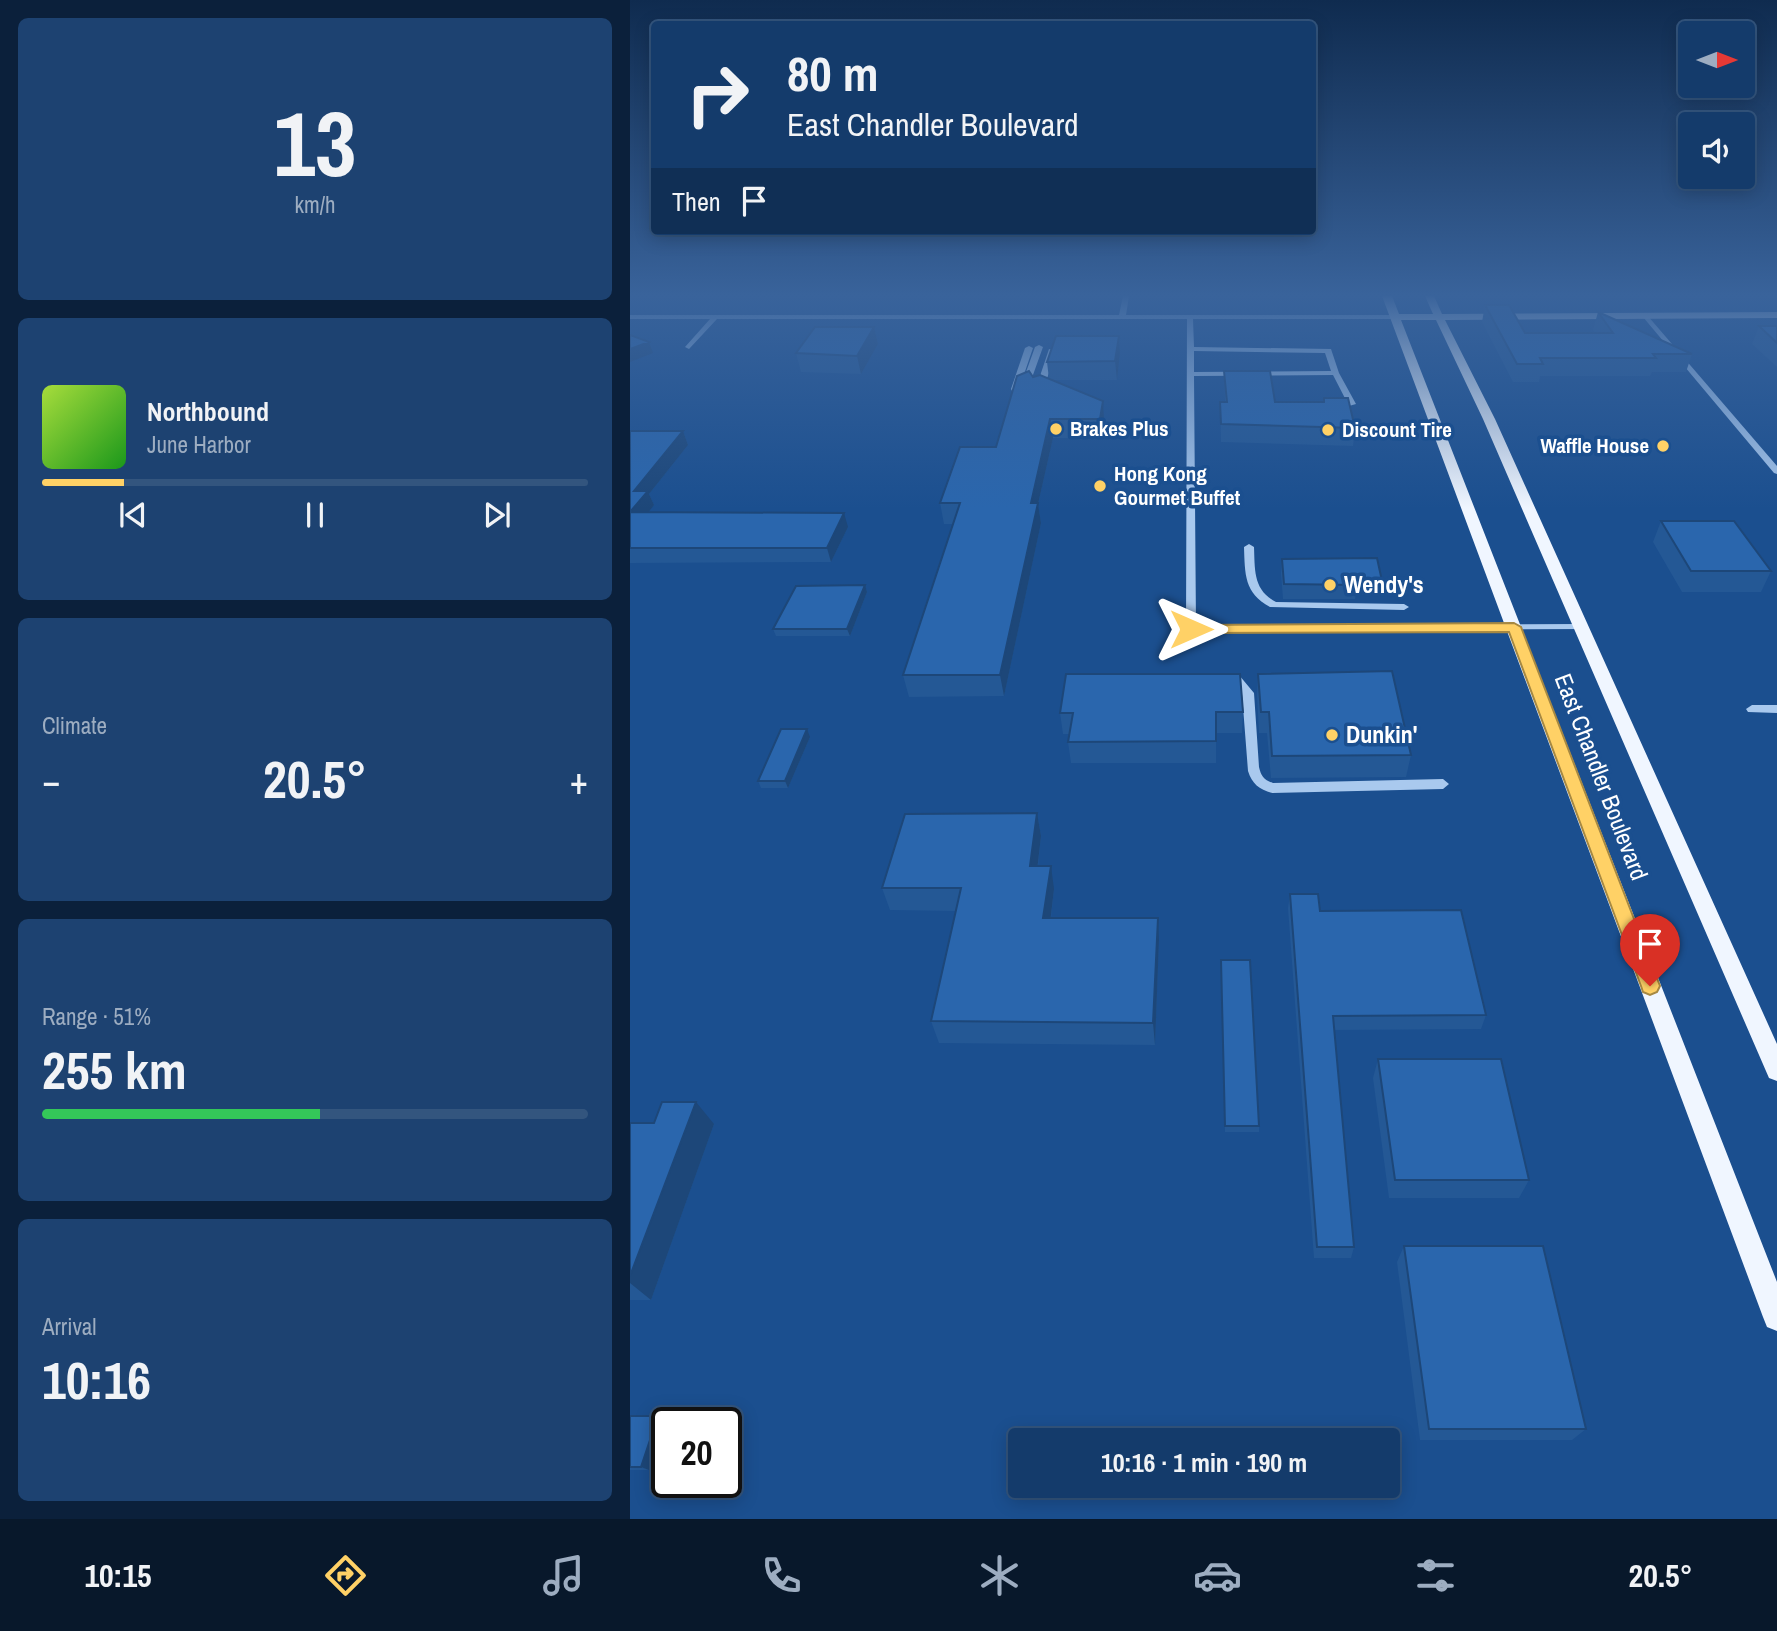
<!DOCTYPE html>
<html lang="en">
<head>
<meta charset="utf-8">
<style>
	body { margin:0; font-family:"Archivo Narrow",sans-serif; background:#1d4271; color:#f1f3f6; height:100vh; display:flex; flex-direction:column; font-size:26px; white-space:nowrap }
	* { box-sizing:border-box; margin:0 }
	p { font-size:23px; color:#9dadc1 }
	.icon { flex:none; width:38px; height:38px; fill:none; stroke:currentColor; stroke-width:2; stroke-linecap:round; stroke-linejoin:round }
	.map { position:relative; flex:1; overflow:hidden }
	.panel { display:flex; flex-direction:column; gap:18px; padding:18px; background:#0b203b; width:630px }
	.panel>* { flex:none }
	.top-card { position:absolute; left:21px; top:21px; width:665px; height:214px; border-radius:7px; box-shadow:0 4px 18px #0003,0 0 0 2px #33557e; background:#143b6b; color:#f1f3f6; overflow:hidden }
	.needle { width:46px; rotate:90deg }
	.buttons { position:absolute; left:1048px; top:21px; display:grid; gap:14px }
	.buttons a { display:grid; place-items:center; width:77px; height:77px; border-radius:7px; background:#143b6b; box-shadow:0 4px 18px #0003,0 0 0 2px #33557e; font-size:35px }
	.speed { position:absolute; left:21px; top:1407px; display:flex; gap:14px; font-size:35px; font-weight:700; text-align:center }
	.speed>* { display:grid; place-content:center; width:91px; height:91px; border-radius:50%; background:#143b6b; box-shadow:0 4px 18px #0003,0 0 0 2px #33557e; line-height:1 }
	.speed .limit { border:4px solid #111; border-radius:10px; background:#fff; color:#111 }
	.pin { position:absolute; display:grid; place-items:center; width:60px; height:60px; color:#fff; margin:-72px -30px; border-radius:50% 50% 50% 0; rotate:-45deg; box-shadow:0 0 7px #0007 }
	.pin .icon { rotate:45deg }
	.me { position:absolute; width:77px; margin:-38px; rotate:90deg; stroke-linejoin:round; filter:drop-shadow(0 0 5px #0008) }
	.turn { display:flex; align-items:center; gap:24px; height:147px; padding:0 21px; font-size:32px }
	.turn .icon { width:91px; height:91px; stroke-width:2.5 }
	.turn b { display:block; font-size:49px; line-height:60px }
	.then { display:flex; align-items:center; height:66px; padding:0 21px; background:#0003; gap:14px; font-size:26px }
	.big { font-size:52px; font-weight:700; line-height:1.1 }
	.panel .widget { flex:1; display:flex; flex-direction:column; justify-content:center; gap:10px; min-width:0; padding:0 24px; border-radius:10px; background:#1d4271 }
	.panel .dial { align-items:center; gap:0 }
	.dial b { font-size:91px; line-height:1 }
	.song { display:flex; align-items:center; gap:21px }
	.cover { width:84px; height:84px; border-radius:10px; background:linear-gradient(135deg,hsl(80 70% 55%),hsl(120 70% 35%)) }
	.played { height:7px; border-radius:4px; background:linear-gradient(90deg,#ffd166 15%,#33557e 15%) }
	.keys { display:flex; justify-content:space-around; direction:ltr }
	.heat { display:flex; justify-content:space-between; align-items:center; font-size:38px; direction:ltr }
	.charge { height:10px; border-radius:5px; background:linear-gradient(90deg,#34c759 51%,#33557e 0) }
	.trip { position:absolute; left:378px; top:1428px; width:392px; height:70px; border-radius:7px; background:#143b6b; box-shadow:0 4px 18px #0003,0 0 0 2px #33557e; font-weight:700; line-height:70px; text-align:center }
	.tabs { display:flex; height:112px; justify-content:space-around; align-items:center; background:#08182b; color:#9dadc1 }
	.tabs .icon { width:49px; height:49px }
	.tabs .on { color:#ffd166 }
	.tabs b { font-size:32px; color:#f1f3f6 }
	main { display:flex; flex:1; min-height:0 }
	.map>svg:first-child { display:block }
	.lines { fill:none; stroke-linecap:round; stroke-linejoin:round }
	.minor { fill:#a9c9ee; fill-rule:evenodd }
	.major { fill:#f0f6ff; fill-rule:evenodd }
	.wall { fill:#245895 }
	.shaded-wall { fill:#1d4779 }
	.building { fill:#2a66ad; stroke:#1d4779; stroke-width:2 }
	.route { fill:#ffd166; stroke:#a68842; stroke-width:2 }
	.poi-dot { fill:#ffd166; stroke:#1b4f8f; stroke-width:2.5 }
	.labels { text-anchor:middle; stroke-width:7; stroke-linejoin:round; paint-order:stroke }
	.far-poi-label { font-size:21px; font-weight:bold; fill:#fff; stroke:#1b4f8f; text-anchor:start }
	.poi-label { font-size:24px; font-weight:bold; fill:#fff; stroke:#1b4f8f; text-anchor:start }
	.street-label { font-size:24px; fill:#fff; stroke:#1b4f8f }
</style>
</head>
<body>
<main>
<section class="panel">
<div class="widget dial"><b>13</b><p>km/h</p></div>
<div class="widget">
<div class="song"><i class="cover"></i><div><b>Northbound</b><p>June Harbor</p></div></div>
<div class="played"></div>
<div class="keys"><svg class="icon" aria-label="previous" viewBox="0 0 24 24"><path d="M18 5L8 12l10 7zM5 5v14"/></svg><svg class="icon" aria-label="pause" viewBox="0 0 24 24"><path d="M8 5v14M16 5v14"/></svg><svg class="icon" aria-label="next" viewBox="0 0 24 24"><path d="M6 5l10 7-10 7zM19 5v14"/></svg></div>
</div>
<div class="widget"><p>Climate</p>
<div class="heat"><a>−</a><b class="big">20.5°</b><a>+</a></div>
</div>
<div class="widget"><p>Range · 51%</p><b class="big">255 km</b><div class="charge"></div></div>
<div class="widget"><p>Arrival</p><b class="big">10:16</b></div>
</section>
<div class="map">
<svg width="1147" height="1519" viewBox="0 0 1147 1519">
	<rect width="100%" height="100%" fill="#1b4f8f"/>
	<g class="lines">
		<path class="minor" d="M493 296H499L496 315H765L768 317 765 319H563L564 347 701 349 709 373 726 404 719 406 703 375 564 376 566 626 952 624 957 627 956 629 557 631 556 629 557 319H87L59 349 55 347 80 319H0V315H489ZM564 351 695 353 701 371 564 372Z
			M1013 315H1017L1147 466V474L1144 473 1013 317Z
			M409 345 413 347 399 386 392 388 391 386 405 347Z
			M399 346 403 348 389 389 382 391 381 389 395 348Z
			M419 349 426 351 413 391 406 393 405 391Z
			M619 544 624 547C625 570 623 590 646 602L774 604 779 607 774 610 640 607C614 593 615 574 614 547Z
			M605 674 609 675 624 693 629 767C631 776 634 780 643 783L813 779 819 784 813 789 642 793C629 789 622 784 618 771L612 694 599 678Z
			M1122 705H1147V713L1118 712 1116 709Z"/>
		<path class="major" d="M752 296H762L769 314H803L795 296H804L812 314 1147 312V318L815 320 865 419 1147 1044V1081L1139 1078 853 419 806 320H771L1147 1282V1331L1137 1327 1133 1317Z"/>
	</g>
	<path class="wall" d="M855 305 895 333H965L963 330 968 312 1062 354 1056 372H1022L1020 376H910L909 382H883L852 322Z
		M1129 326H1147V367L1122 344Z
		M244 327 248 344 231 374 171 372 166 353Z
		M489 336 490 353 487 380H421L474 419 472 438H423L408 504 411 523 374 696 279 697 273 675 324 524H314L310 503 366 447 403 377 419 379 417 362Z
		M594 371 645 402H693L694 398 725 428 723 446 591 442 590 402H595Z
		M0 431H53L58 445 19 494 24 505 18 512 218 527 201 562 0 563Z
		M1031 521 1141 571 1131 592H1052L1023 542Z
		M652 559 752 581 750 595H726L725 599H653L651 573Z
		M235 585 237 592 220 636H146L143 629Z
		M628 674 781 755 776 777 641 778 637 733H629L627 695Z
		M613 712 612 733H586V763H441L438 742 440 734H433L430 713Z
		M180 737 158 788H131L128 781Z
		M407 813 411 836 408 866 424 889 421 918H528L529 940 525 1045 309 1043 301 1021 326 911 260 910 252 888Z
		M660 894 690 911 856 1015 851 1029 704 1030 724 1247 721 1258H684L658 908Z
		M591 960 629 1126V1132H595Z
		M748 1059 899 1180 889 1198H759L743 1078Z
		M0 1123 84 1124 21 1300H0Z
		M774 1246 956 1429 942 1440H790L767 1262Z
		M0 1416H28L34 1420 19 1470H0Z"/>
	<path class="shaded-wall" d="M244 327 248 344 231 374 227 356Z
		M489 336 490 353 487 380 485 361Z
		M19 342 23 353 0 362V349Z
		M473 401 474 419 472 438 470 419Z
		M420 419 423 438 408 504 411 523 374 696 370 675 401 503Z
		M53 431 58 445 19 494 24 505 7 527 0 512 4 491Z
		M214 513 218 527 201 562 197 548Z
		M235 585 237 592 220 636 217 629Z
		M177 729 180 737 158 788 155 781Z
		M407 813 411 836 405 888 400 866Z
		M421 866 424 889 418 940 413 918Z
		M528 918 529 940 525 1045 523 1023Z
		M66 1102 84 1124 21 1300 0 1283V1276Z
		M28 1416 34 1420 19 1470 11 1467Z"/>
	<path class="building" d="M855 305H879L895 333H983L968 312 1062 354H1023L1026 358H910L913 364H887Z
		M1129 326H1147V343Z
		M185 327H244L227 356 166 353Z
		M0 335 19 342 0 349Z
		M426 336H489L485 361 417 362Z
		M399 371 403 377 410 375 473 401 470 419H420L401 503H408L370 675H273L330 503H310L330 447H366L387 376Z
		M594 371H640L645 402H694V398H718L725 428 591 424 590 402H597Z
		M0 431H53L4 491H18L0 512 214 513 197 548H0Z
		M1031 521H1104L1141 571H1061Z
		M747 558 752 581H726L727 585 654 584 652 559Z
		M235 585 217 629H143L166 586Z
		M762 671 781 755 642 756 639 712H631L628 674Z
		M436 674H610L613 712H586V741L438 742 443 713H430Z
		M151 729H177L155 781H128Z
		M407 813 400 866H421L413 918H528L523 1023 301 1021 331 888H252L275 814Z
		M660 894H688L690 911 831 910 856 1015 703 1016 724 1247H687Z
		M591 960H620L629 1126H595Z
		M748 1059H871L899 1180H765Z
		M32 1102H66L0 1276V1123H24Z
		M774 1246H913L956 1429H799Z
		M0 1416H28L11 1467H0Z"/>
	<linearGradient id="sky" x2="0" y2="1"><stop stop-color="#0f2b4f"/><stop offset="0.58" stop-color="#39639b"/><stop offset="1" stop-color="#39639b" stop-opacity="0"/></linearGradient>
	<rect width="1147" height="509" fill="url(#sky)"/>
	<path class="route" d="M884 623 891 627 1030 986 1027 992 1020 995 1013 992 1011 986 879 632 561 633 555 629 561 625Z"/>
	<g class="poi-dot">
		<circle cx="426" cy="429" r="7"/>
		<circle cx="698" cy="430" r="7"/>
		<circle cx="1033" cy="446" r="7"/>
		<circle cx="470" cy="486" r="7"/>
		<circle cx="700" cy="585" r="7"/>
		<circle cx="702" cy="735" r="7"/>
	</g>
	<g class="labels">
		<g class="far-poi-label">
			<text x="440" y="436">Brakes Plus</text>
			<text x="712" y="437">Discount Tire</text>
			<text x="1019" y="453" text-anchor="end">Waffle House</text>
			<text x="484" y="481">Hong Kong<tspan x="484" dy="24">Gourmet Buffet</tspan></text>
		</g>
		<g class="poi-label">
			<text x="714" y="593">Wendy's</text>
			<text x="716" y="743">Dunkin'</text>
		</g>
		<g class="street-label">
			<text transform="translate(971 777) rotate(69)" y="8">East Chandler Boulevard</text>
		</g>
	</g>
</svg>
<div class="buttons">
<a><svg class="needle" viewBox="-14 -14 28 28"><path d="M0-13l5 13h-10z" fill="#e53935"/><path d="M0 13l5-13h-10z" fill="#9dadc1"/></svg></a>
<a><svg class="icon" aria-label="sound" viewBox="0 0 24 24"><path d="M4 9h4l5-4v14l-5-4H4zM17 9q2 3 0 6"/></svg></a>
</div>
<div class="speed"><div class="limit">20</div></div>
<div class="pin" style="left:1020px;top:986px;background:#d93025"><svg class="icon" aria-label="arrive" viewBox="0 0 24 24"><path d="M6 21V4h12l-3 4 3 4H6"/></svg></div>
<svg class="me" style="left:561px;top:629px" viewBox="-20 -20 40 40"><path d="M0-17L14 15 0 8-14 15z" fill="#ffd166" stroke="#fff" stroke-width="4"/></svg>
<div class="trip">10:16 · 1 min · 190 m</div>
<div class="top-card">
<div class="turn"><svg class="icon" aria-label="right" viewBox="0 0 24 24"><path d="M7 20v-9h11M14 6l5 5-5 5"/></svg><div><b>80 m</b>East Chandler Boulevard</div></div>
<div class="then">Then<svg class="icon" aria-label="arrive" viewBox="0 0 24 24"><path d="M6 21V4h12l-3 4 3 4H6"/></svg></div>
</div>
</div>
</main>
<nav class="tabs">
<b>10:15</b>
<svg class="icon on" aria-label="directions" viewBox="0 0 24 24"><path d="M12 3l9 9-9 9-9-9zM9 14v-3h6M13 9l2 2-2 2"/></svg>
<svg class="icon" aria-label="music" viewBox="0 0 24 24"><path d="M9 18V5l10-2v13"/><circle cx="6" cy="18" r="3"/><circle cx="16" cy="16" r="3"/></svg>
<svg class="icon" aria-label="phone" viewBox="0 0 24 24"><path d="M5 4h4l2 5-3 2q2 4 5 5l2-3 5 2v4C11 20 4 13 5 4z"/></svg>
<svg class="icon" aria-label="climate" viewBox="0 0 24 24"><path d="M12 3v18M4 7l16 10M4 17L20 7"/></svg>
<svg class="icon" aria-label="car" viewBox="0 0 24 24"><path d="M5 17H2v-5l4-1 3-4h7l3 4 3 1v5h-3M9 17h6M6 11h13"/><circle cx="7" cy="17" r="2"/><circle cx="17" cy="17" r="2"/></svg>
<svg class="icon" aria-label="filters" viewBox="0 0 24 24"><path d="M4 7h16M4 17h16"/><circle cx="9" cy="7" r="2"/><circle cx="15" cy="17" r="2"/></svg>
<b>20.5°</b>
</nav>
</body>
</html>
